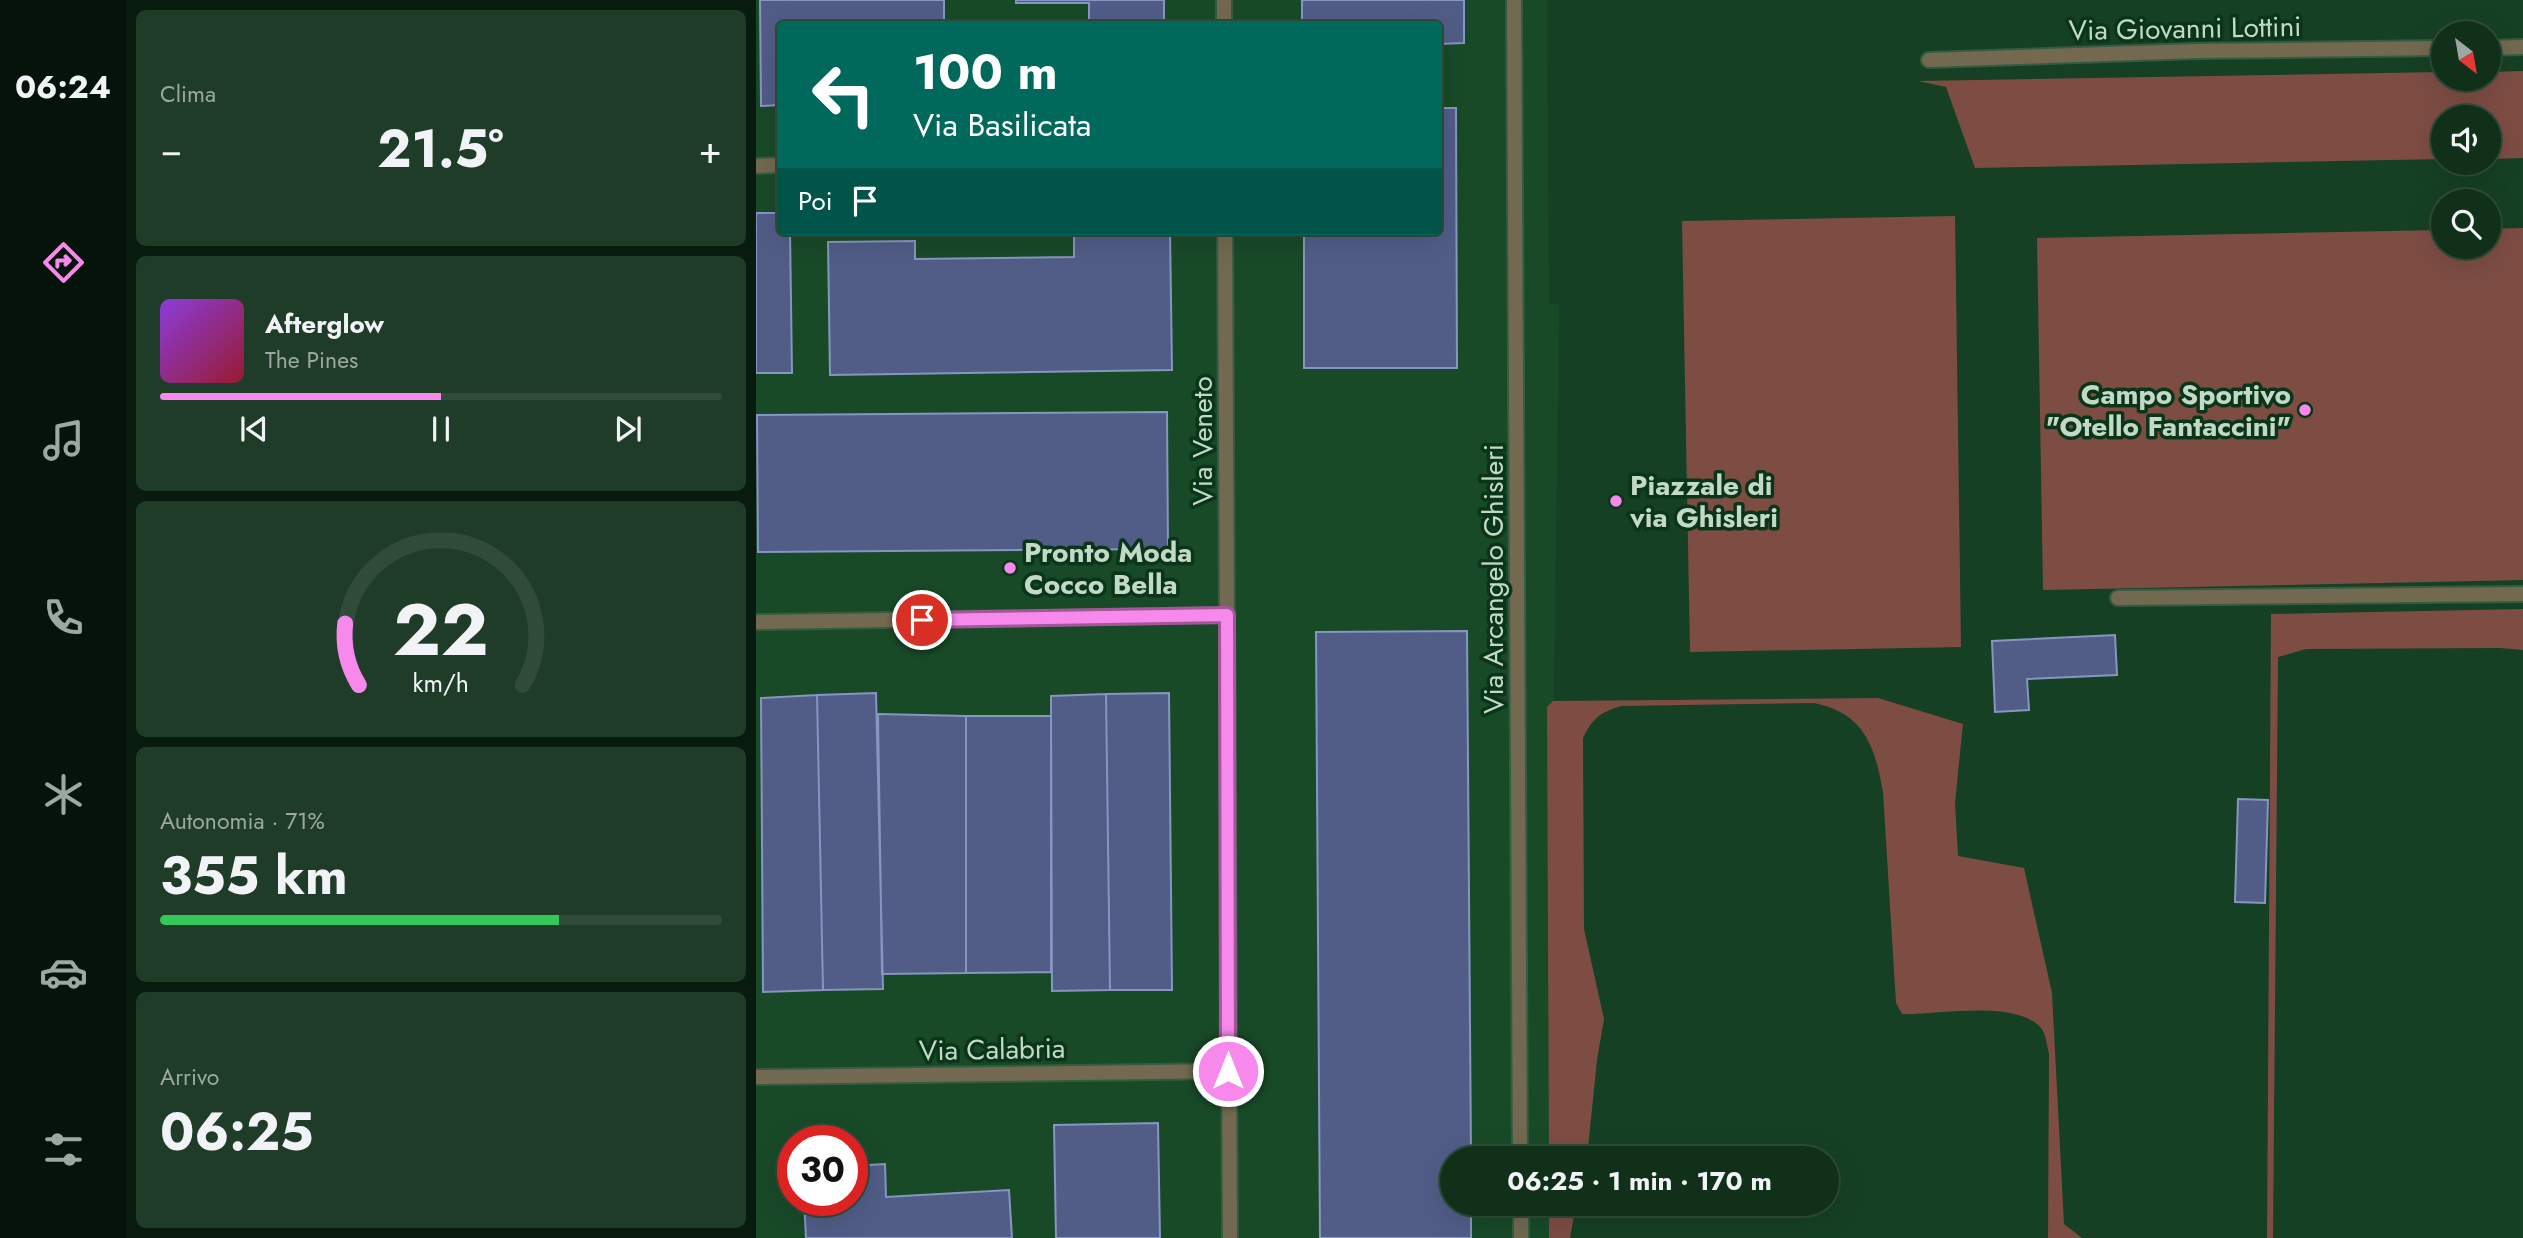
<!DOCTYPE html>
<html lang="it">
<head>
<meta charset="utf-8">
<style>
	body { margin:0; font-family:Jost,sans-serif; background:#1e3c27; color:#f1f3f6; height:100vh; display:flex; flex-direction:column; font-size:26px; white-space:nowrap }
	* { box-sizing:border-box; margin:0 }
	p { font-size:23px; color:#9ca9a2 }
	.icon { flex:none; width:38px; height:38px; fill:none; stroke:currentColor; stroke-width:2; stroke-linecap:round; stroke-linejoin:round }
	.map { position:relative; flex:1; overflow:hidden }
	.side { display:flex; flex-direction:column; gap:10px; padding:10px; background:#091a0e; width:630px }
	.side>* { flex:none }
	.hud { position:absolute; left:21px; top:21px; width:665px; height:214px; border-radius:7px; box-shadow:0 7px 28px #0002,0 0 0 2px #304b39; background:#00695c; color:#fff; overflow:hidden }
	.needle { width:46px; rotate:149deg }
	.fabs { position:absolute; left:1675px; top:21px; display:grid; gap:14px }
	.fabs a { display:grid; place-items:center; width:70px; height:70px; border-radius:50%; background:#10301a; box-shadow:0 7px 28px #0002,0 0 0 2px #304b39; font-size:35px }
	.speed { position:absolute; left:21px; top:1125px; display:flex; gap:14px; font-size:35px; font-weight:700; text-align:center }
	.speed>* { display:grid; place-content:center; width:91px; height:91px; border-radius:50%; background:#10301a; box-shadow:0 7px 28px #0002,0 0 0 2px #304b39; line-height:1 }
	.speed .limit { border:10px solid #d22; background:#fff; color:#111 }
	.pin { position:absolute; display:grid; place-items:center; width:60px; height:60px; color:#fff; margin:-30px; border:4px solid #fff; border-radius:50%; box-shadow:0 2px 7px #0007 }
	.me { position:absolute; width:77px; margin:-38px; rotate:0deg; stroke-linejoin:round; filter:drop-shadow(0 0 5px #0008) }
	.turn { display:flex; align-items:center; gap:24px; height:147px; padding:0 21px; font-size:32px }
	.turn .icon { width:91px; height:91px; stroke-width:2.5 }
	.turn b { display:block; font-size:49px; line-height:60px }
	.then { display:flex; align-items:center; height:66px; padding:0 21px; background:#0003; gap:14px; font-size:26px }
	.big { font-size:52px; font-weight:700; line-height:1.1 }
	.side .tile { flex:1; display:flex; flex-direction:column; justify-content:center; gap:10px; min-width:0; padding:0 24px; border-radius:10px; background:#1e3c27 }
	.side .dial { align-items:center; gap:0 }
	.dial svg { height:182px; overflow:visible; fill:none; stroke:#304b39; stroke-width:7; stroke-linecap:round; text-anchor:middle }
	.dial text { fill:#f1f3f6; stroke:none }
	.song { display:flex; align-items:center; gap:21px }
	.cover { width:84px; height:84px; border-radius:10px; background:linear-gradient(135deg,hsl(270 70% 55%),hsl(350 70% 35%)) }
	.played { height:7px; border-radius:4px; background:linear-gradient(90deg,#f788ec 50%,#304b39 50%) }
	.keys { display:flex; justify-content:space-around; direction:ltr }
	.heat { display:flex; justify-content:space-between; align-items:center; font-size:38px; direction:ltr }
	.charge { height:10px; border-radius:5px; background:linear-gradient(90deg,#34c759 71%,#304b39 0) }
	.trip { position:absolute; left:684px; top:1146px; width:399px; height:70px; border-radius:35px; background:#10301a; box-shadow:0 7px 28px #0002,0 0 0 2px #304b39; font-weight:700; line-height:70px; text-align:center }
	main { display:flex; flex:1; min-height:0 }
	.tab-bar { display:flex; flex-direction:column; width:126px; justify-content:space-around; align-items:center; background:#06130a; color:#9ca9a2 }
	.tab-bar .icon { width:49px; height:49px }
	.tab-bar .on { color:#f788ec }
	.tab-bar b { font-size:32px; color:#f1f3f6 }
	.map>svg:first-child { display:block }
	.built { fill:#184a28; fill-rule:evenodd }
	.green { fill:#7d4d44 }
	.building { fill:#515d87; stroke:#8795c2; stroke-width:2 }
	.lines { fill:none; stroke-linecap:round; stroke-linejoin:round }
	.service-casing { stroke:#355c41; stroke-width:18 }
	.minor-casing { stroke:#355c41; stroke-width:18 }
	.service { stroke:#726950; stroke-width:14 }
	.minor { stroke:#726950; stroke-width:14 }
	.route-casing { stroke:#a15899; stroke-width:18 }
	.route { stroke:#f788ec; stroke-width:12 }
	.poi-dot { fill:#f788ec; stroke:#0a3519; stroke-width:2.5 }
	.labels { text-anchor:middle; stroke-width:7; stroke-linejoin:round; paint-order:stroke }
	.street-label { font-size:28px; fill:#c3d9c7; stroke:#0a3519 }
	.poi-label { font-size:28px; font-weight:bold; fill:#c3d9c7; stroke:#0a3519; text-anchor:start }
</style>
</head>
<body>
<main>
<nav class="tab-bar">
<b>06:24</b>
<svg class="icon on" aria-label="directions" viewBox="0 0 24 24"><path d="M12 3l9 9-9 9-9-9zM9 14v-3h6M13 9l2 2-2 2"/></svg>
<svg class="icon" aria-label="music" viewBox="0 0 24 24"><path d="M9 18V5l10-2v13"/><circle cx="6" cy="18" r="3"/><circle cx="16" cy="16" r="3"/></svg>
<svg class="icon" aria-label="phone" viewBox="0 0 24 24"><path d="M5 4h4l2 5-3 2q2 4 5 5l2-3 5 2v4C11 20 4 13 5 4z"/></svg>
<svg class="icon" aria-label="climate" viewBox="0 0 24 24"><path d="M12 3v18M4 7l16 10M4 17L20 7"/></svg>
<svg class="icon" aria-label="car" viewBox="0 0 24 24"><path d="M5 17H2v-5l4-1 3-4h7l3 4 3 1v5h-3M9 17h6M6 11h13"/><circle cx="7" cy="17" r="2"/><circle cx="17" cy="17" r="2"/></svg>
<svg class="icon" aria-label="filters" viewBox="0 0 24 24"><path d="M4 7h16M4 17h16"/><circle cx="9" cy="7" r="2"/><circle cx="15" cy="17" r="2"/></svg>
</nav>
<section class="side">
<div class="tile"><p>Clima</p>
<div class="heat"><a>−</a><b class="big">21.5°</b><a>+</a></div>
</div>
<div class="tile">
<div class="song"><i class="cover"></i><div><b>Afterglow</b><p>The Pines</p></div></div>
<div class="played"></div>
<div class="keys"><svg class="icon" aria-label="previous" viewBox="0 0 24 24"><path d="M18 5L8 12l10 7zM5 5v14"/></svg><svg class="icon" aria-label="pause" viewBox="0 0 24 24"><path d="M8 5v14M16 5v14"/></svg><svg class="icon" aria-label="next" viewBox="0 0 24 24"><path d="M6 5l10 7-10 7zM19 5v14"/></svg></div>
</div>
<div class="tile dial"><svg viewBox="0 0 100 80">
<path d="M14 69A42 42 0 1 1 86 69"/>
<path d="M14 69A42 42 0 0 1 8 42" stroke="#f788ec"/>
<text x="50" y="56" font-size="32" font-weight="700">22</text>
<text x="50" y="72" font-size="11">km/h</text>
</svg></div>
<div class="tile"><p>Autonomia · 71%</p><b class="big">355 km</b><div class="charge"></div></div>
<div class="tile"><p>Arrivo</p><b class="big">06:25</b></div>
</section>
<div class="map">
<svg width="1767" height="1238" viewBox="0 0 1767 1238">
	<rect width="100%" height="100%" fill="#164023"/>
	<path class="built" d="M0 0H791L793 304H803V314L798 687 795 1158H696V1204H795L794 1238H0ZM24 24H682V231H24ZM37 1141H96V1200H37Z"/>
	<path class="green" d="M1767 71V158L1733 159 1732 117H1687V159L1219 168 1190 87 1162 81 1687 72V79H1732L1733 72Z
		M1199 216 1205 647 934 652 926 221Z
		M1767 228V580L1287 590 1281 238 1687 230V247H1732L1733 229Z
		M1767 609V650L1744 648 1550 649 1522 657 1517 1238H1511L1515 614Z
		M1122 698 1207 724 1199 803 1202 856 1268 868 1296 993 1308 1224 1326 1238H1292L1293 1054C1291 1046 1290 1034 1285 1028 1260 999 1180 1015 1146 1014L1140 1003 1127 792C1119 746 1108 713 1058 703L865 706C843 713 837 718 827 738L828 929 848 1019 841 1060 831 1158H793L791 707 797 701Z
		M793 1204H820L814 1238H793Z"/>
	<path class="building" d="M4 0H188V24H24V105L5 106Z
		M260 0H408V24H333V3H260Z
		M546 0H708V43L682 44V24H546Z
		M682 108H700L701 368H548V231H682Z
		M0 213H24V231H34L36 373H0Z
		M318 231H414L416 370 74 375 72 242 159 241V259L318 257Z
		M411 412 412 549 2 552 1 415Z
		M711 631 715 1158H696V1204H715V1238H564L560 632Z
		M1359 635 1361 675 1271 679 1273 710 1239 712 1236 641Z
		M120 693 127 989 67 990 61 695Z
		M413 693 416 990H354L350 694Z
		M350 694 354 990 296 991 295 696Z
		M61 695 67 990 7 992 5 698Z
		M122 714 210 716V973L126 974Z
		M210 716H295V972L210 973Z
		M1482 799 1512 800 1509 903 1479 902Z
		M402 1123 404 1238H300L298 1125Z
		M129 1164 130 1197 253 1190 256 1238H50L48 1200H96V1166Z"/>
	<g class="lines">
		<defs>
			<path id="service" d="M1362 598 1767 594"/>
			<path id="minor" d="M468 0V24
				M758 0 764 1158
				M1732 48 1767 47
				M1173 60 1441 51 1687 48
				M0 166 24 165
				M469 231 474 1238
				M0 622 471 615
				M0 1077 472 1071
				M765 1204V1238"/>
		</defs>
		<use href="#service" class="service-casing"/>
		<use href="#minor" class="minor-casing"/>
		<use href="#service" class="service"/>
		<use href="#minor" class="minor"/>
	</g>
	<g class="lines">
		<defs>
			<path id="route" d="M166 620 471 615 472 1071"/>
		</defs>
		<use href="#route" class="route-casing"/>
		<use href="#route" class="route"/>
	</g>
	<g class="poi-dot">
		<circle cx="1549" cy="410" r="7"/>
		<circle cx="860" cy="501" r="7"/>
		<circle cx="254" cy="568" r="7"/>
	</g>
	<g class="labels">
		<g class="street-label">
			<text transform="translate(1429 28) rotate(-1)" y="10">Via Giovanni Lottini</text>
			<text transform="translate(446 441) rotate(-90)" y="10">Via Veneto</text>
			<text transform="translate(737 579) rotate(-90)" y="10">Via Arcangelo Ghisleri</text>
			<text transform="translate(236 1049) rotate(-1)" y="10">Via Calabria</text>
		</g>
		<g class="poi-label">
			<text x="1535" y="404" text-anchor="end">Campo Sportivo<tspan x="1535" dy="32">"Otello Fantaccini"</tspan></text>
			<text x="874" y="495">Piazzale di<tspan x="874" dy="32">via Ghisleri</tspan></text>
			<text x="268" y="562">Pronto Moda<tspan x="268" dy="32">Cocco Bella</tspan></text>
		</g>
	</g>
</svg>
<div class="fabs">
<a><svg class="needle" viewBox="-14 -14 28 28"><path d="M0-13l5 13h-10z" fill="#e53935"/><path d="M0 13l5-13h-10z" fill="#9ca9a2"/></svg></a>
<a><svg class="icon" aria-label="sound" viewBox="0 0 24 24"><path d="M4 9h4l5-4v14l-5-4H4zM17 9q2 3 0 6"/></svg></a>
<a><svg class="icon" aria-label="search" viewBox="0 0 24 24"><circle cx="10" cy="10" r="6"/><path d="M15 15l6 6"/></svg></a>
</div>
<div class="speed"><div class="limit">30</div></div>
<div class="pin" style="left:166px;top:620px;background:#d93025"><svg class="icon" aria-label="arrive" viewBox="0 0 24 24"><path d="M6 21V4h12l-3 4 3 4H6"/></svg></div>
<svg class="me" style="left:472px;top:1071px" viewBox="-20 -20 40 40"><circle r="17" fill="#f788ec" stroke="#fff" stroke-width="3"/><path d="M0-11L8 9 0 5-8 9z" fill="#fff"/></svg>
<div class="trip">06:25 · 1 min · 170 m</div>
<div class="hud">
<div class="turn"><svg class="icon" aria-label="left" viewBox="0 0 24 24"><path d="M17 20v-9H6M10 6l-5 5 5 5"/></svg><div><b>100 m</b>Via Basilicata</div></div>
<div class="then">Poi<svg class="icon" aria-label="arrive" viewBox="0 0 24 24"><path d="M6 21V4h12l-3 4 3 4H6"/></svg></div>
</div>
</div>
</main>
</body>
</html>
